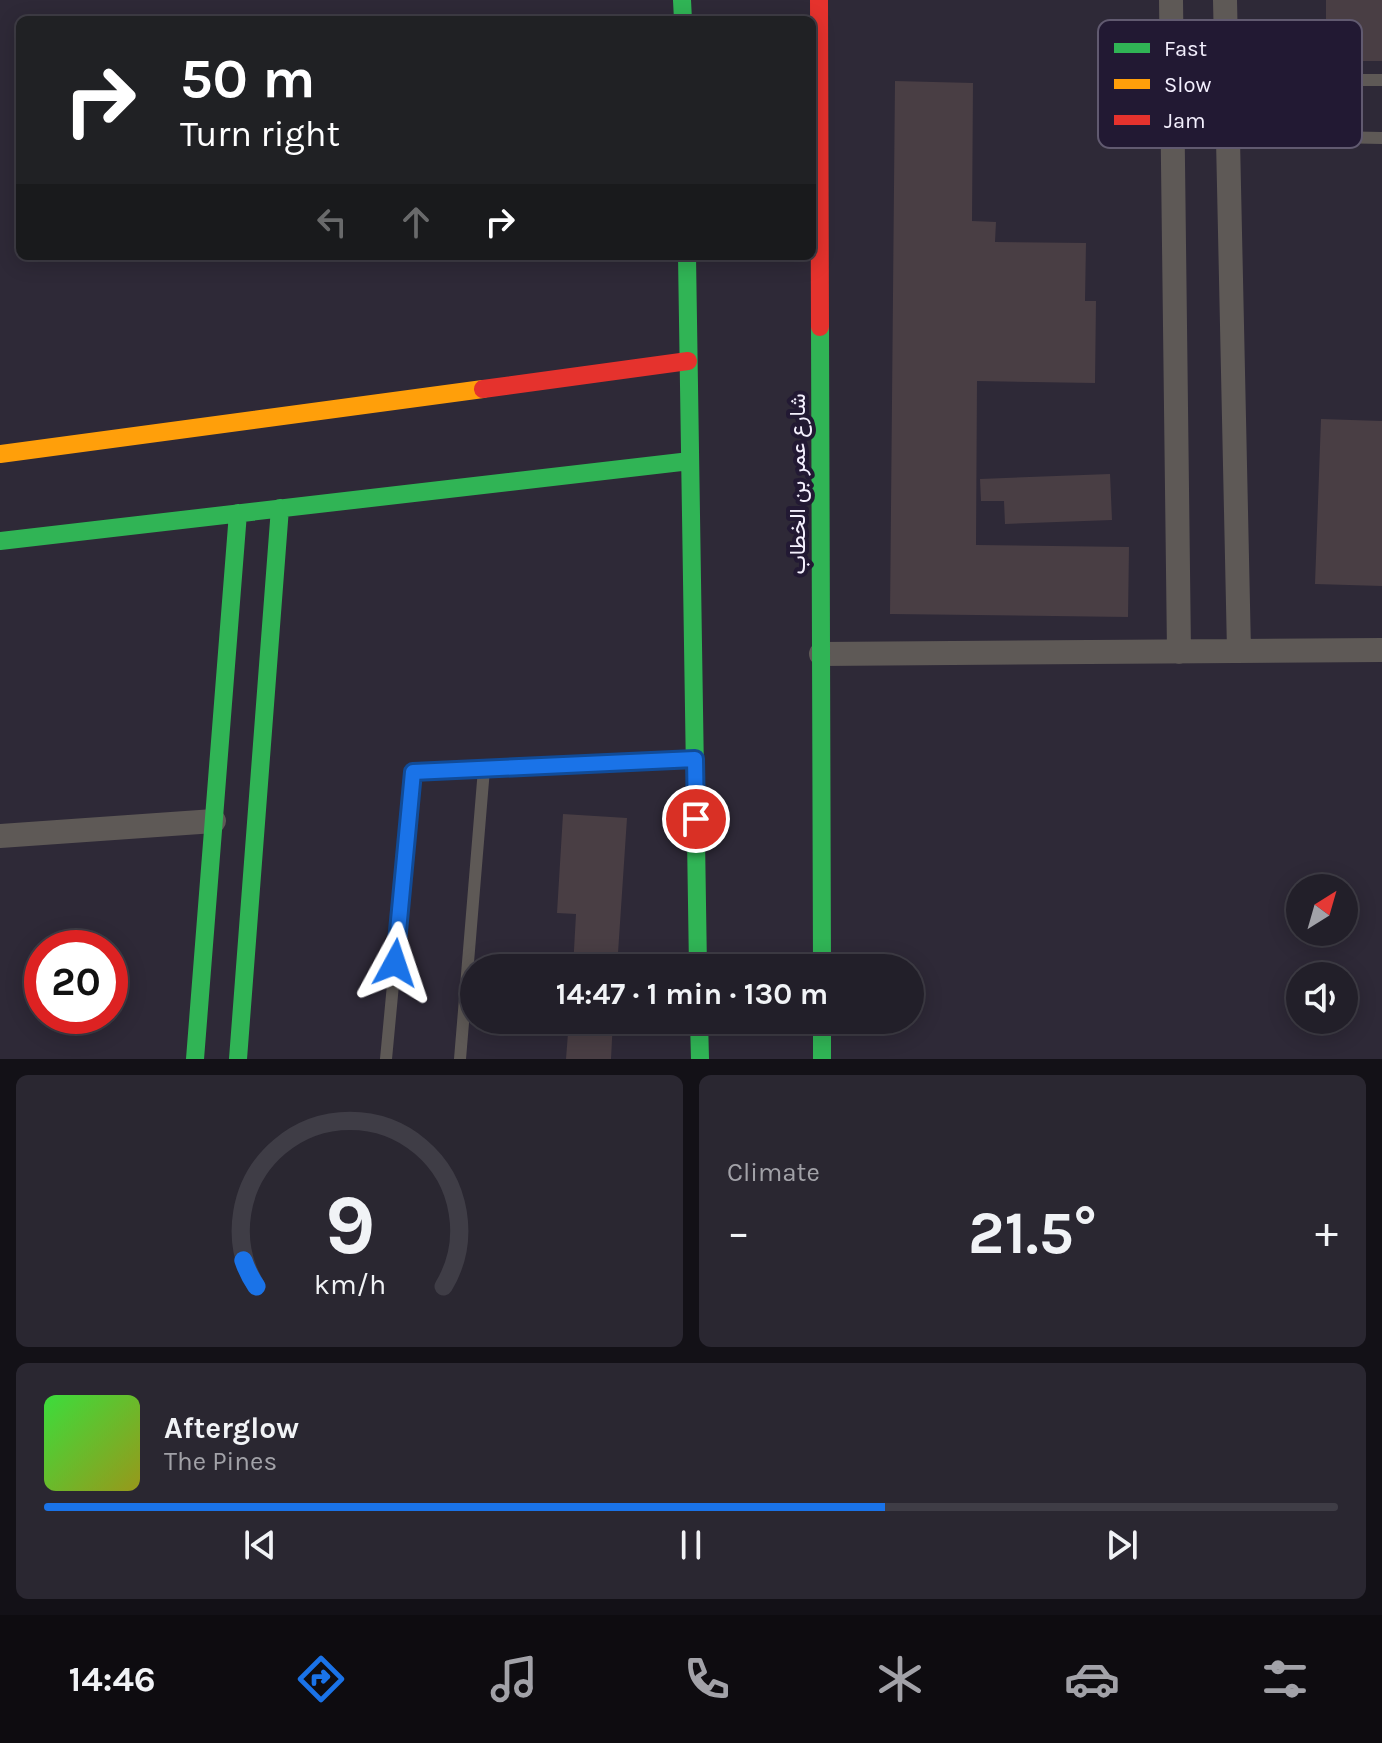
<!DOCTYPE html>
<html lang="en">
<head>
<meta charset="utf-8">
<style>
	body { margin:0; font-family:Karla,Vazirmatn,sans-serif; background:#2a2731; color:#f1f3f6; height:100vh; display:flex; flex-direction:column; font-size:30px; white-space:nowrap }
	* { box-sizing:border-box; margin:0 }
	p { font-size:26px; color:#a2a2a8 }
	.icon { flex:none; width:44px; height:44px; fill:none; stroke:currentColor; stroke-width:2; stroke-linecap:round; stroke-linejoin:round }
	.map { position:relative; height:1059px; overflow:hidden }
	.drawer { display:flex; flex-direction:column; gap:16px; padding:16px; background:#131117; flex:1 }
	.drawer>* { flex:none }
	.guide { position:absolute; left:16px; top:16px; width:800px; height:244px; border-radius:12px; box-shadow:0 4px 20px #0003,0 0 0 2px #3f3d46; background:#202124; color:#fff; overflow:hidden }
	.needle { width:52px; rotate:37deg }
	.tools { position:absolute; left:1286px; top:874px; display:grid; gap:16px }
	.tools a { display:grid; place-items:center; width:72px; height:72px; border-radius:50%; background:#221f29; box-shadow:0 4px 20px #0003,0 0 0 2px #3f3d46; font-size:40px }
	.speed { position:absolute; left:24px; top:930px; display:flex; gap:16px; font-size:40px; font-weight:700; text-align:center }
	.speed>* { display:grid; place-content:center; width:104px; height:104px; border-radius:50%; background:#221f29; box-shadow:0 4px 20px #0003,0 0 0 2px #3f3d46; line-height:1 }
	.speed .limit { border:12px solid #d22; background:#fff; color:#111 }
	.pin { position:absolute; display:grid; place-items:center; width:68px; height:68px; color:#fff; margin:-34px; border:4px solid #fff; border-radius:50%; box-shadow:0 2px 8px #0007 }
	.me { position:absolute; width:88px; margin:-44px; rotate:5deg; stroke-linejoin:round; filter:drop-shadow(0 0 6px #0008) }
	.turn { display:flex; align-items:center; gap:28px; height:168px; padding:0 32px; font-size:36px }
	.turn .icon { width:104px; height:104px; stroke-width:2.5 }
	.turn b { display:block; font-size:56px; line-height:68px }
	.lanes { display:flex; align-items:center; height:76px; padding:0 32px; background:#0003; justify-content:center; gap:40px; direction:ltr }
	.lanes .off { opacity:.35 }
	.big { font-size:60px; font-weight:700; line-height:1.1 }
	.drawer .card { flex:1; display:flex; flex-direction:column; justify-content:center; gap:12px; min-width:0; padding:0 28px; border-radius:12px; background:#2a2731 }
	.drawer .dial { align-items:center; gap:0 }
	.dial svg { height:208px; overflow:visible; fill:none; stroke:#3f3d46; stroke-width:7; stroke-linecap:round; text-anchor:middle }
	.dial text { fill:#f1f3f6; stroke:none }
	.song { display:flex; align-items:center; gap:24px }
	.cover { width:96px; height:96px; border-radius:12px; background:linear-gradient(135deg,hsl(120 70% 55%),hsl(60 70% 35%)) }
	.played { height:8px; border-radius:4px; background:linear-gradient(90deg,#1a73e8 65%,#3f3d46 65%) }
	.keys { display:flex; justify-content:space-around; direction:ltr }
	.heat { display:flex; justify-content:space-between; align-items:center; font-size:44px; direction:ltr }
	.drawer .tiles { flex:1; display:grid; gap:16px; grid-template-columns:1fr 1fr }
	.card:last-child { grid-column:span 2 }
	.trip { position:absolute; left:460px; top:954px; width:464px; height:80px; border-radius:40px; background:#221f29; box-shadow:0 4px 20px #0003,0 0 0 2px #3f3d46; font-weight:700; line-height:80px; text-align:center }
	.tab-bar { display:flex; height:128px; justify-content:space-around; align-items:center; background:#0e0c10; color:#a2a2a8 }
	.tab-bar .icon { width:56px; height:56px }
	.tab-bar .on { color:#1a73e8 }
	.tab-bar b { font-size:36px; color:#f1f3f6 }
	.map>svg:first-child { display:block }
	.building { fill:#493e44 }
	.lines { fill:none; stroke-linecap:round; stroke-linejoin:round }
	.lane { stroke:#5e5956; stroke-width:12 }
	.street { stroke:#5e5956; stroke-width:24 }
	.fast { stroke:#30b455; stroke-width:18 }
	.slow { stroke:#ff9f0a; stroke-width:18 }
	.jam { stroke:#e5322d; stroke-width:18 }
	.route-casing { stroke:#114b97; stroke-width:20 }
	.route { stroke:#1a73e8; stroke-width:14 }
	.labels { text-anchor:middle; stroke-width:8; stroke-linejoin:round; paint-order:stroke }
	.street-label { font-size:22px; fill:#f4f0fe; stroke:#221933 }
	.key { fill:#221933; stroke:#615a70; stroke-width:2 }
	.key-label { font-size:22px; fill:#f4f0fe }
</style>
</head>
<body>
<div class="map">
<svg width="1382" height="1059" viewBox="0 0 1382 1059">
	<rect width="100%" height="100%" fill="#2e2937"/>
	<path class="building" d="M1326 0H1382V61H1326Z
		M895 81 973 83 972 221 996 222 995 242 1086 243 1085 301H1096L1095 383 977 381 976 545 1129 547 1128 617 890 614Z
		M1321 419 1382 421V586L1315 584Z
		M1110 474 1112 520 1005 524 1004 501H981L980 479Z
		M563 814 627 818 617 968H573L576 914 557 913Z
		M569 1020H613L611 1059H566Z"/>
	<g class="lines">
		<path class="lane" d="M1227 80H1382
			M1228 135 1382 138
			M386 1059 413 772 688 759
			M460 1059 484 769"/>
		<path class="street" d="M1171 0 1179 652
			M1225 0 1239 651
			M821 654 1382 650
			M0 836 214 821"/>
		<path class="fast" d="M682 0 683 20
			M687 256 698 968
			M820 327 822 968
			M0 541 690 461
			M699 1020 700 1059
			M822 1020V1059
			M195 1059 238 513
			M238 1059 280 508"/>
		<path class="slow" d="M0 454 483 389"/>
		<path class="jam" d="M819 0 820 327
			M483 389 688 361"/>
	</g>
	<g class="lines">
		<defs>
			<path id="route" d="M395 963 413 772 695 759 696 819"/>
		</defs>
		<use href="#route" class="route-casing"/>
		<use href="#route" class="route"/>
	</g>
	<g class="labels">
		<g class="street-label">
			<text transform="translate(797 484) rotate(-90)" y="8">شارع عمر بن الخطاب</text>
		</g>
	</g>
	<rect x="1098" y="20" width="264" height="128" rx="12" class="key"/>
	<rect x="1114" y="43" width="36" height="10" fill="#30b455"/>
	<rect x="1114" y="79" width="36" height="10" fill="#ff9f0a"/>
	<rect x="1114" y="115" width="36" height="10" fill="#e5322d"/>
	<g class="key-label">
		<text x="1164" y="56">Fast</text>
		<text x="1164" y="92">Slow</text>
		<text x="1164" y="128">Jam</text>
	</g>
</svg>
<div class="tools">
<a><svg class="needle" viewBox="-14 -14 28 28"><path d="M0-13l5 13h-10z" fill="#e53935"/><path d="M0 13l5-13h-10z" fill="#a2a2a8"/></svg></a>
<a><svg class="icon" aria-label="sound" viewBox="0 0 24 24"><path d="M4 9h4l5-4v14l-5-4H4zM17 9q2 3 0 6"/></svg></a>
</div>
<div class="speed"><div class="limit">20</div></div>
<div class="pin" style="left:696px;top:819px;background:#d93025"><svg class="icon" aria-label="arrive" viewBox="0 0 24 24"><path d="M6 21V4h12l-3 4 3 4H6"/></svg></div>
<svg class="me" style="left:395px;top:963px" viewBox="-20 -20 40 40"><path d="M0-17L14 15 0 8-14 15z" fill="#1a73e8" stroke="#fff" stroke-width="4"/></svg>
<div class="trip">14:47 · 1 min · 130 m</div>
<div class="guide">
<div class="turn"><svg class="icon" aria-label="right" viewBox="0 0 24 24"><path d="M7 20v-9h11M14 6l5 5-5 5"/></svg><div><b>50 m</b>Turn right</div></div>
<div class="lanes"><svg class="icon off" aria-label="left" viewBox="0 0 24 24"><path d="M17 20v-9H6M10 6l-5 5 5 5"/></svg><svg class="icon off" aria-label="ahead" viewBox="0 0 24 24"><path d="M12 20V5M6 11l6-6 6 6"/></svg><svg class="icon" aria-label="right" viewBox="0 0 24 24"><path d="M7 20v-9h11M14 6l5 5-5 5"/></svg></div>
</div>
</div>
<section class="drawer">
<div class="tiles">
<div class="card dial"><svg viewBox="0 0 100 80">
<path d="M14 69A42 42 0 1 1 86 69"/>
<path d="M14 69A42 42 0 0 1 9 59" stroke="#1a73e8"/>
<text x="50" y="56" font-size="32" font-weight="700">9</text>
<text x="50" y="72" font-size="11">km/h</text>
</svg></div>
<div class="card"><p>Climate</p>
<div class="heat"><a>−</a><b class="big">21.5°</b><a>+</a></div>
</div>
<div class="card">
<div class="song"><i class="cover"></i><div><b>Afterglow</b><p>The Pines</p></div></div>
<div class="played"></div>
<div class="keys"><svg class="icon" aria-label="previous" viewBox="0 0 24 24"><path d="M18 5L8 12l10 7zM5 5v14"/></svg><svg class="icon" aria-label="pause" viewBox="0 0 24 24"><path d="M8 5v14M16 5v14"/></svg><svg class="icon" aria-label="next" viewBox="0 0 24 24"><path d="M6 5l10 7-10 7zM19 5v14"/></svg></div>
</div>
</div>
</section>
<nav class="tab-bar">
<b>14:46</b>
<svg class="icon on" aria-label="directions" viewBox="0 0 24 24"><path d="M12 3l9 9-9 9-9-9zM9 14v-3h6M13 9l2 2-2 2"/></svg>
<svg class="icon" aria-label="music" viewBox="0 0 24 24"><path d="M9 18V5l10-2v13"/><circle cx="6" cy="18" r="3"/><circle cx="16" cy="16" r="3"/></svg>
<svg class="icon" aria-label="phone" viewBox="0 0 24 24"><path d="M5 4h4l2 5-3 2q2 4 5 5l2-3 5 2v4C11 20 4 13 5 4z"/></svg>
<svg class="icon" aria-label="climate" viewBox="0 0 24 24"><path d="M12 3v18M4 7l16 10M4 17L20 7"/></svg>
<svg class="icon" aria-label="car" viewBox="0 0 24 24"><path d="M5 17H2v-5l4-1 3-4h7l3 4 3 1v5h-3M9 17h6M6 11h13"/><circle cx="7" cy="17" r="2"/><circle cx="17" cy="17" r="2"/></svg>
<svg class="icon" aria-label="filters" viewBox="0 0 24 24"><path d="M4 7h16M4 17h16"/><circle cx="9" cy="7" r="2"/><circle cx="15" cy="17" r="2"/></svg>
</nav>
</body>
</html>
